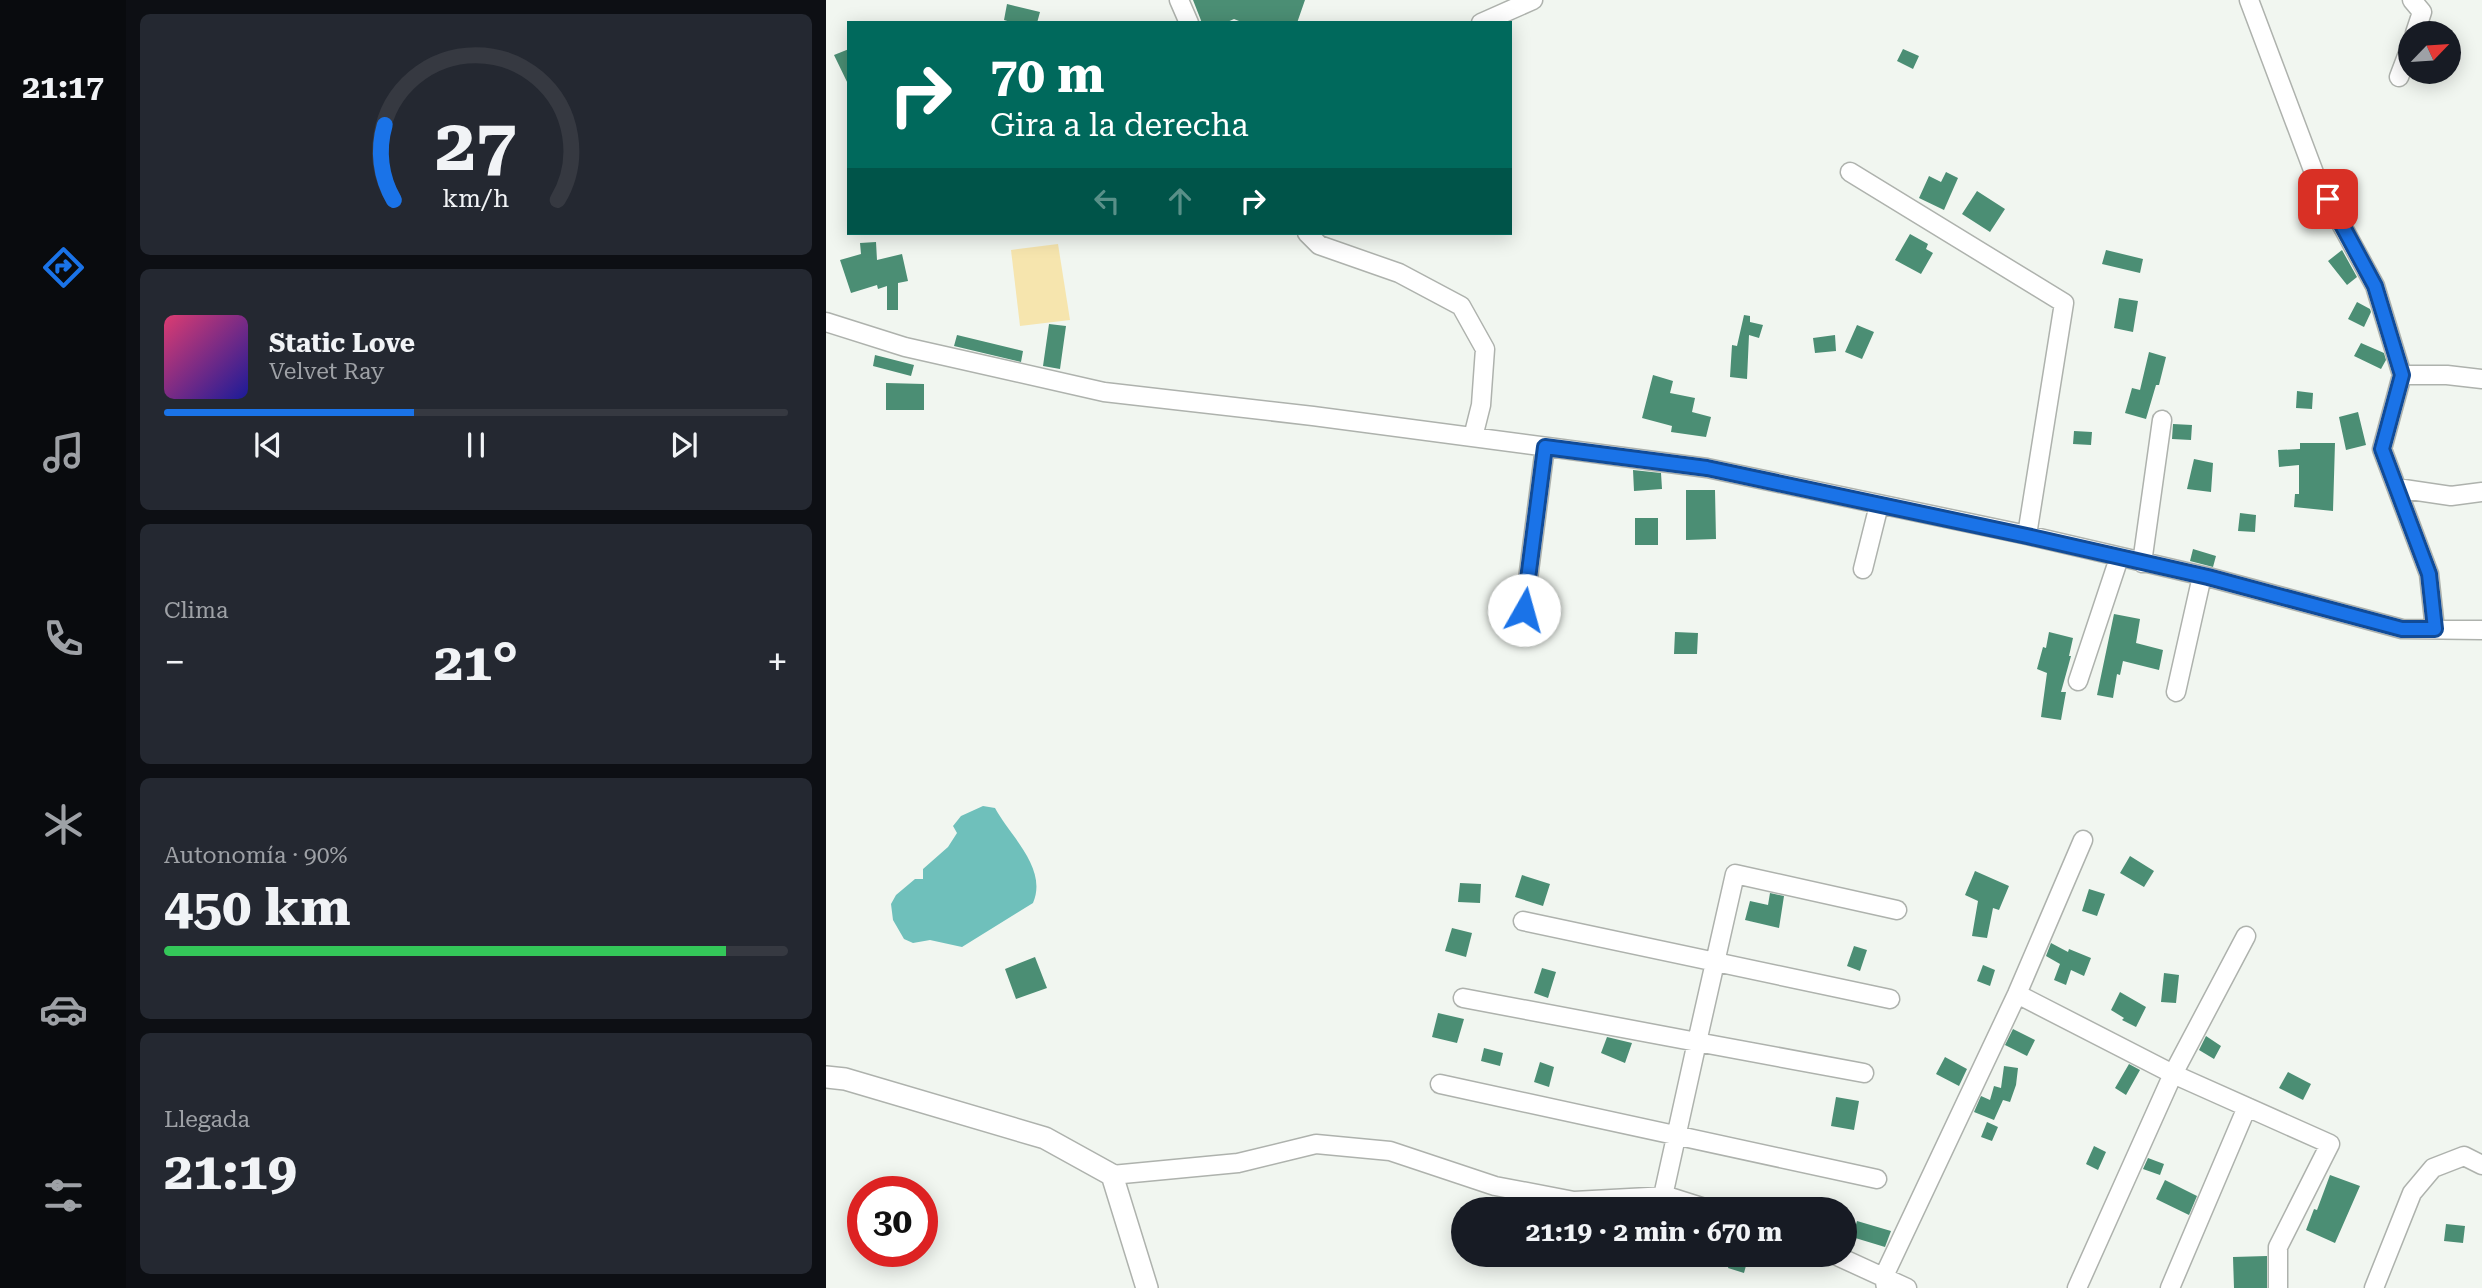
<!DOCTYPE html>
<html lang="es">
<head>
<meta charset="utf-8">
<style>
	body { margin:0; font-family:"Roboto Serif",serif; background:#242831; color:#f1f3f6; height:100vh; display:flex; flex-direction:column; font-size:26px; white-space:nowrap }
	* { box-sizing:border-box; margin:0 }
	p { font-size:23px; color:#9ea1a6 }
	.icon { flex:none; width:38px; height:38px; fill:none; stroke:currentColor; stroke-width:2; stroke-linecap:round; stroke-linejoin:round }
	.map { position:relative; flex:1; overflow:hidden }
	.panel { display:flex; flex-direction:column; gap:14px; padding:14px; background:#0d0f14; width:700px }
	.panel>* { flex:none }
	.banner { position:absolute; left:21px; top:21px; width:665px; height:214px; border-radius:0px; box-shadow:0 4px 18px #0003; background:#00695c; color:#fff; overflow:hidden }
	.needle { width:46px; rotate:65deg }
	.buttons { position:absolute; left:1572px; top:21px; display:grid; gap:14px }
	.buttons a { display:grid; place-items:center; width:63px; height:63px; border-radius:50%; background:#171b24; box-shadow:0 4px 18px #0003; font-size:35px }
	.speed { position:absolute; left:21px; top:1176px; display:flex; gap:14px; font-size:35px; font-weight:700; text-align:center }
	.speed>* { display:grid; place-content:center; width:91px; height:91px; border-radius:50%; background:#171b24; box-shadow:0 4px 18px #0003; line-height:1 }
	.speed .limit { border:10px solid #d22; background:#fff; color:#111 }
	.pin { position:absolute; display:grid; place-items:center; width:60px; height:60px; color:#fff; margin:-30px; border-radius:14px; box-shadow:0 4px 10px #0006 }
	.me { position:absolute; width:77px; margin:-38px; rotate:7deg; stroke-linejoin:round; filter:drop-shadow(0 0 5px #0008) }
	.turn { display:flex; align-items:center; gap:24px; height:147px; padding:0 28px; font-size:32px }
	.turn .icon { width:91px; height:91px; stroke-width:2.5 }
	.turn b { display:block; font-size:49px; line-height:60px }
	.lanes { display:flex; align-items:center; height:66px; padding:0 28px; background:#0003; justify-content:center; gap:35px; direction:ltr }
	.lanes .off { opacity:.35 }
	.big { font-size:52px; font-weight:700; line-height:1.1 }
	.panel .widget { flex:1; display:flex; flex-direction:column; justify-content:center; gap:10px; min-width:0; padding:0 24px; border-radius:10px; background:#242831 }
	.panel .dial { align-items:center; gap:0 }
	.dial svg { height:182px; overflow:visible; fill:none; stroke:#363941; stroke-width:7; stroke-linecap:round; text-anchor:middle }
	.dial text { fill:#f1f3f6; stroke:none }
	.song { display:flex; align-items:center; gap:21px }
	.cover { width:84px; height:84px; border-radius:10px; background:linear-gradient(135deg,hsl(340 70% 55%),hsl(240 70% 35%)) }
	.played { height:7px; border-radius:4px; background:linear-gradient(90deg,#1a73e8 40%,#363941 40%) }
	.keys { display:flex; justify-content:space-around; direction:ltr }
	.heat { display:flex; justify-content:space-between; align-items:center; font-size:38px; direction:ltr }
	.charge { height:10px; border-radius:5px; background:linear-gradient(90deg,#34c759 90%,#363941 0) }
	.trip { position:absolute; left:625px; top:1197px; width:406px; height:70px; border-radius:35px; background:#171b24; box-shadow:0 4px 18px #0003; font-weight:700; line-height:70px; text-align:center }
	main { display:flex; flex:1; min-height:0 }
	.dock { display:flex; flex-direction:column; width:126px; justify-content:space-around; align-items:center; background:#090b0e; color:#9ea1a6 }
	.dock .icon { width:49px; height:49px }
	.dock .selected { color:#1a73e8 }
	.dock b { font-size:32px; color:#f1f3f6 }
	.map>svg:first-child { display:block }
	.green { fill:#f6e5ae }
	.water { fill:#6fc0bb }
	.building { fill:#4b8e74 }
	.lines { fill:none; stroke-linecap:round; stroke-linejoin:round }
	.minor-casing { stroke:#aeb2ad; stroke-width:21 }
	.tertiary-casing { stroke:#aeb2ad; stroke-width:24 }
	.minor { stroke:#fff; stroke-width:18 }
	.tertiary { stroke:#fff; stroke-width:21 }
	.route-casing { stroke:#114b97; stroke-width:18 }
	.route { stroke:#1a73e8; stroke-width:12 }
</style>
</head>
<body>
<main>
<nav class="dock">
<b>21:17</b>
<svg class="icon selected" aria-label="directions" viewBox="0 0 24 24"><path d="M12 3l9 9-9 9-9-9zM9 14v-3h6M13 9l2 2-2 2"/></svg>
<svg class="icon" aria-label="music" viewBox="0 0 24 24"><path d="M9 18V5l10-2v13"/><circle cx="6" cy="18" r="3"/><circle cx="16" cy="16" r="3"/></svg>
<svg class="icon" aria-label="phone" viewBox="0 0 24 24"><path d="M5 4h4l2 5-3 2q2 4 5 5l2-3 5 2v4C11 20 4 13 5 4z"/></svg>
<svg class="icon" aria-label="climate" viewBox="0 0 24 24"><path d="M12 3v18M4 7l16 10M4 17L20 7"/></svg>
<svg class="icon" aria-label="car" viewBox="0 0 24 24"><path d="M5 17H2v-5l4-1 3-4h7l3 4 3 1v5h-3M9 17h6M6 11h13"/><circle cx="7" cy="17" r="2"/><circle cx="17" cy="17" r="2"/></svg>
<svg class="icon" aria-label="filters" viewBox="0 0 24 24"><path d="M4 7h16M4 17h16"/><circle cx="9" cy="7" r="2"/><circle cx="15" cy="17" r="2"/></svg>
</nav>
<section class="panel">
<div class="widget dial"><svg viewBox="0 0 100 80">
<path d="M14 69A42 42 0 1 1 86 69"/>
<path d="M14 69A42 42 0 0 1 10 36" stroke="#1a73e8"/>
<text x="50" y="56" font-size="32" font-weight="700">27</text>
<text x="50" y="72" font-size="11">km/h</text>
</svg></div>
<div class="widget">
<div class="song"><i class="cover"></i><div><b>Static Love</b><p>Velvet Ray</p></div></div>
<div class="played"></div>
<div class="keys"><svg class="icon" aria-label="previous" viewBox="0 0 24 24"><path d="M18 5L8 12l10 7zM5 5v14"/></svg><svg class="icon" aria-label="pause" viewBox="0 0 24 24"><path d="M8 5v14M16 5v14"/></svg><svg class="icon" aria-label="next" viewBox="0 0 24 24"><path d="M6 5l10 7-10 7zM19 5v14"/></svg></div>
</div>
<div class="widget"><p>Clima</p>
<div class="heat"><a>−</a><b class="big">21°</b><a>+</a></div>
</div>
<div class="widget"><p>Autonomía · 90%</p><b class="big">450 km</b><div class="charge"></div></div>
<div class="widget"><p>Llegada</p><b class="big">21:19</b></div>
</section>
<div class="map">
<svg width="1656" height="1288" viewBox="0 0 1656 1288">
	<rect width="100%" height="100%" fill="#f1f6f0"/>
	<path class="green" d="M232 244 244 320 194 326 185 250Z"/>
	<path class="water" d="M157 806 169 808C184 836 222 868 207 903L136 947 104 940 87 943 78 939 67 920 65 904 70 895 89 879H97V869L122 847 131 833 127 826 135 816Z"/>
	<path class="building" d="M367 0H479L471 23H418L408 19 399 23H376Z
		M181 4 214 12 211 23H188L178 20Z
		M23 49V86L8 55Z
		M1077 49 1093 56 1087 69 1071 61Z
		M1120 172 1132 178 1118 210 1093 198 1103 176 1115 182Z
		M1151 191 1179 209 1164 232 1136 214Z
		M1084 234 1102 244 1100 249 1107 253 1095 274 1069 260Z
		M50 242 51 260 76 254 82 281 72 283V310H61V286L52 289 51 285 25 293 14 260 35 254 34 243Z
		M1280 250 1317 259 1314 273 1276 264Z
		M1516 250 1531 277 1521 285 1502 261Z
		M1293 298 1312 301 1307 332 1288 328Z
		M1531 302 1544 309 1545 312 1538 327 1522 319Z
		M918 315 924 316V322L937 325 933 338 923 335 921 379 904 377 906 345 911 346Z
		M223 324 240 326 234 369 217 366Z
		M1031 325 1048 332 1036 359 1019 352Z
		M131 335 197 351 195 362 128 346Z
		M1009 335 1010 351 989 353 987 338Z
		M1535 343 1558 353 1560 360 1555 369 1528 356Z
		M1323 352 1340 357 1333 385H1330L1320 419 1299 413 1306 388 1314 390Z
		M49 355 88 365 85 376 47 366Z
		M827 375 847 381 844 393 869 398 866 412 885 417 880 437 845 432 846 426 816 418Z
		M60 383 98 384V410H60Z
		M1471 391 1487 393 1486 409 1470 408Z
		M1532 412 1540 445 1520 450 1513 417Z
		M1347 424 1366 425 1365 440 1346 439Z
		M1248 431 1266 432 1265 445 1247 444Z
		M1474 443H1509L1507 511 1468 507 1469 494H1473V465L1453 467 1452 450 1474 449Z
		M1368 459 1387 463 1385 492 1361 489Z
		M807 470 835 473 836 489 808 491Z
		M860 490H889L890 539 860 540Z
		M1414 513 1430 515 1429 532 1412 531Z
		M809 518H832V545H809Z
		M1367 549 1390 556 1387 567 1364 561Z
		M1288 614 1314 619 1310 643 1337 650 1333 670 1297 661 1294 675 1291 674 1287 698 1271 695Z
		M849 632 872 633 871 654H848Z
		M1223 632 1247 638 1243 656H1245L1235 692H1240L1235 720 1215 717 1221 673 1211 669 1217 647 1220 648Z
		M1304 856 1328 871 1318 887 1294 873Z
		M1149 871 1183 886 1173 910 1167 908 1161 938 1146 936 1152 901 1139 895Z
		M696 875 724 884 717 906 689 897Z
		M634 883 655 884 654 903 632 902Z
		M1263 889 1279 894 1271 916 1256 911Z
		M944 893 958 896 953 928 919 920 924 901 942 905Z
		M626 928 646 933 640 957 619 951Z
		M1225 943 1242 952 1243 949 1265 958 1258 976 1245 970 1240 985 1228 980 1234 964 1220 956Z
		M1028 946 1041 950 1034 971 1021 966Z
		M209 957 221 988 190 999 179 969Z
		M1157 965 1169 970 1164 986 1151 981Z
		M716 968 730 972 722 998 708 993Z
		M1338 973 1353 975 1350 1003 1335 1002Z
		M1294 992 1320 1007 1310 1027 1296 1020 1298 1018 1285 1010Z
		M612 1013 638 1019 631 1043 606 1037Z
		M1187 1029 1209 1040 1201 1056 1179 1045Z
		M1380 1036 1395 1046 1388 1059 1373 1050Z
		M781 1037 806 1043 799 1063 775 1053Z
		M658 1048 677 1053 674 1066 655 1061Z
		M1119 1057 1141 1069 1133 1086 1110 1074Z
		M714 1062 728 1067 723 1087 708 1082Z
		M1303 1064 1314 1070 1300 1095 1289 1088Z
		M1178 1066 1192 1068 1190 1085 1184 1102 1177 1100 1168 1120 1148 1112 1155 1096 1164 1100 1168 1086 1175 1088Z
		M1462 1072 1485 1084 1477 1100 1453 1088Z
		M1010 1097 1033 1101 1028 1130 1005 1126Z
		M1161 1122 1172 1127 1166 1141 1155 1137Z
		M1268 1146 1280 1152 1272 1170 1260 1164Z
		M1322 1158 1338 1164 1334 1175 1317 1169Z
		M1504 1175 1534 1186 1509 1243 1480 1230 1488 1209 1491 1210Z
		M1339 1180 1371 1196 1363 1215 1330 1199Z
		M1031 1221 1065 1231 1059 1247 1026 1237Z
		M1620 1224 1639 1226 1637 1243 1618 1241Z
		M906 1255H923L918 1273 902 1268Z
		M1441 1256V1288H1408L1407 1257Z"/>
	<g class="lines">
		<defs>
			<path id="minor" d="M353 0 363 23
				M1423 0 1490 178 1549 286 1576 375 1556 449 1603 574 1609 629
				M1586 0 1596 12 1589 33
				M655 23 707 0
				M1573 77 1584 48
				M1024 172 1238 303 1201 535
				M481 233 493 245 573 273 635 306 659 349 655 405 647 437
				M0 322 79 347 278 392 487 416 881 468 1201 535 1382 577 1576 629 1656 630
				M1576 375H1621L1656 379
				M1571 488 1625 496 1656 492
				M1316 563 1336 420
				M1037 569 1053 505
				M698 610 719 447
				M1252 681 1293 558
				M1350 692 1376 576
				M697 921 1064 999
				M1191 994 1347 1074 1504 1144 1452 1247V1288
				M637 998 871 1042 837 1196
				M1038 1073 871 1042 909 874 1071 910
				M614 1084 1051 1179
				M286 1175 412 1163 490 1144 564 1151 669 1186 748 1201 841 1196 882 1209
				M1009 1255 1081 1288
				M1060 1288 1058 1276 1191 994 1257 840
				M1251 1288 1347 1074 1420 936
				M1344 1288 1421 1107
				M1548 1288 1586 1193 1607 1168 1638 1156 1656 1165"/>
			<path id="tertiary" d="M0 1077 19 1079 219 1138 286 1175 321 1288"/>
		</defs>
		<use href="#minor" class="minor-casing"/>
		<use href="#tertiary" class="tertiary-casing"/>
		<use href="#minor" class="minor"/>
		<use href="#tertiary" class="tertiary"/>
	</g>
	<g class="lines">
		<defs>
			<path id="route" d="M698 610 719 447 881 468 1201 536 1382 577 1576 629H1609L1603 574 1556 449 1576 375 1549 286 1502 199"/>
		</defs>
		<use href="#route" class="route-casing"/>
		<use href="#route" class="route"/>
	</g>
</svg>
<div class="buttons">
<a><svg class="needle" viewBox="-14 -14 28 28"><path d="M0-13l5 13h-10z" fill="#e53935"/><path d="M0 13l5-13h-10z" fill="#9ea1a6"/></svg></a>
</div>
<div class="speed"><div class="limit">30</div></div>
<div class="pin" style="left:1502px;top:199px;background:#d93025"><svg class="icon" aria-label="arrive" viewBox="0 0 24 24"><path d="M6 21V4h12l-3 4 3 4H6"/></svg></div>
<svg class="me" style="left:698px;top:610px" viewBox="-20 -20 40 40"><circle r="19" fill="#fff"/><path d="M0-13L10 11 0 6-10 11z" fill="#1a73e8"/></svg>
<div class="trip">21:19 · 2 min · 670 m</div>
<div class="banner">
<div class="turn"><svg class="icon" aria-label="right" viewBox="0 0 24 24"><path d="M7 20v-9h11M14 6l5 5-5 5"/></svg><div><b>70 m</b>Gira a la derecha</div></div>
<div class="lanes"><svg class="icon off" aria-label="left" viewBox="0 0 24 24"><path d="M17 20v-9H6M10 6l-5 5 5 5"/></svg><svg class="icon off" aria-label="ahead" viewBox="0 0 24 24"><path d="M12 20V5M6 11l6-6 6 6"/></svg><svg class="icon" aria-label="right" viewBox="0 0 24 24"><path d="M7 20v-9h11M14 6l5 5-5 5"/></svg></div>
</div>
</div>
</main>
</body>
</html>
